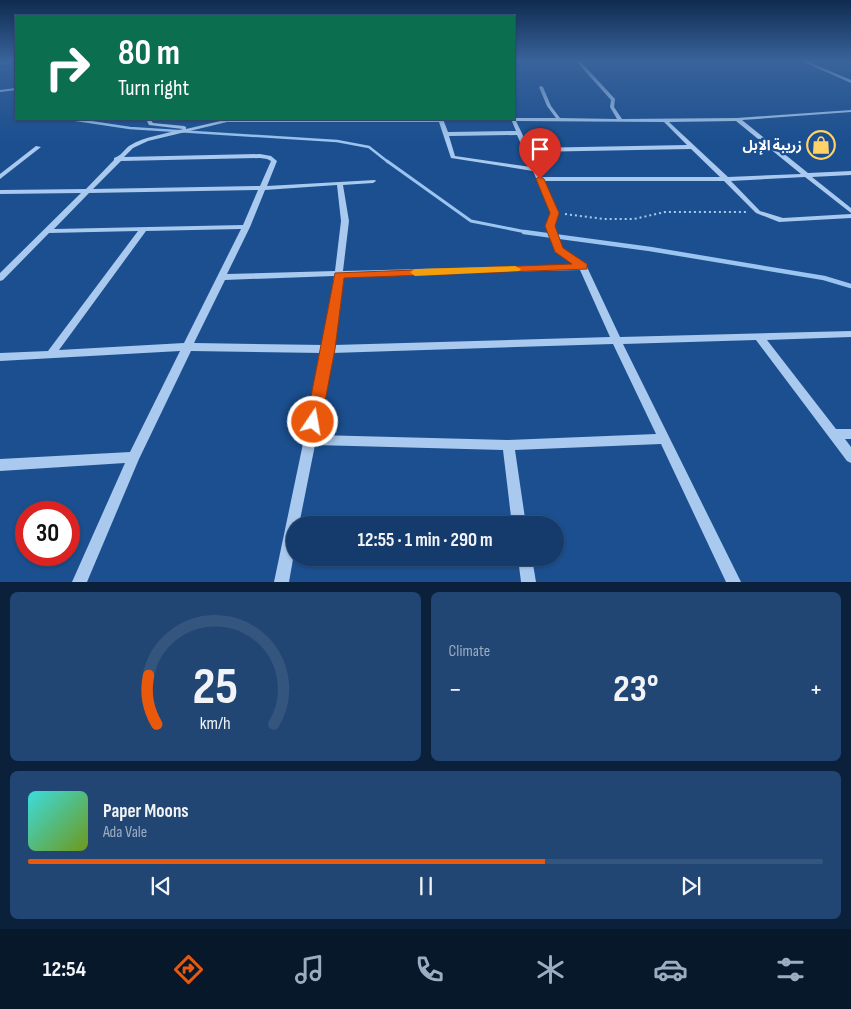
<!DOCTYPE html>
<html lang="en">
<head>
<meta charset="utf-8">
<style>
	body { margin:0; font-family:"Sofia Sans Condensed","Noto Sans Arabic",sans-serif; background:#214673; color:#f1f3f6; height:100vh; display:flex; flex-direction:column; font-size:19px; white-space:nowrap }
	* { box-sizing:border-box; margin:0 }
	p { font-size:16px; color:#9dadc1 }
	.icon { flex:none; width:28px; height:28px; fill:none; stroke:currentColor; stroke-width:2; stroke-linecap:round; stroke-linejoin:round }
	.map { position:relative; height:582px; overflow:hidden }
	.drawer { display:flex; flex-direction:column; gap:10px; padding:10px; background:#0b203b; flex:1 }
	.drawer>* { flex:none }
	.banner { position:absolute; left:15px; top:15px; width:500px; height:105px; border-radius:0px; box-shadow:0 1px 4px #0004,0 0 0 1px #33557e; background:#0b6e4f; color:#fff; overflow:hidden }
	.speed { position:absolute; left:15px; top:501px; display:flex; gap:10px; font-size:25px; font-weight:700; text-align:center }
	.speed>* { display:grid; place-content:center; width:65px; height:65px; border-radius:50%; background:#143b6b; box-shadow:0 1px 4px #0004,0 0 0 1px #33557e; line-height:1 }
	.speed .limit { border:8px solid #d22; background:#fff; color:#111 }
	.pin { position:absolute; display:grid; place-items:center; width:42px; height:42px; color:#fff; margin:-51px -21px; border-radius:50% 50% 50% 0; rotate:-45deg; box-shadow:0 0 5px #0007 }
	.pin .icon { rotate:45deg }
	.me { position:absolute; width:55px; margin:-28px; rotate:12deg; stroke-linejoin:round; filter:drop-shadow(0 0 4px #0008) }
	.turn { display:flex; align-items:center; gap:18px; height:105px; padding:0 20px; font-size:22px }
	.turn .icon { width:65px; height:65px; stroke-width:2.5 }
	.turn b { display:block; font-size:35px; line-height:42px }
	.big { font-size:38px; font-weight:700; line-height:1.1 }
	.drawer .card { flex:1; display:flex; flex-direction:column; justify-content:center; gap:8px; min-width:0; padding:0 18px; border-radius:8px; background:#214673 }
	.drawer .dial { align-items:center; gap:0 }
	.dial svg { height:130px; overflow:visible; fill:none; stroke:#33557e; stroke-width:7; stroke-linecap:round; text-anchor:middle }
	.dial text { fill:#f1f3f6; stroke:none }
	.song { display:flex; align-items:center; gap:15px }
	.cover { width:60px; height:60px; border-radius:8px; background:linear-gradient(135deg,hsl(180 70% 55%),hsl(80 70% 35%)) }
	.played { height:5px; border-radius:2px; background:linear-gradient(90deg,#ea580c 65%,#33557e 65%) }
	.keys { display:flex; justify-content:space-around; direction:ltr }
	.heat { display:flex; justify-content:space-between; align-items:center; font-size:28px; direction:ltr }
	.drawer .tiles { flex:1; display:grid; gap:10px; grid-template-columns:1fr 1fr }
	.card:last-child { grid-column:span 2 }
	.trip { position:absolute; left:286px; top:516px; width:278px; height:50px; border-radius:25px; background:#143b6b; box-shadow:0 1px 4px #0004,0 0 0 1px #33557e; font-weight:700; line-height:50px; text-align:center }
	.menu { display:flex; height:80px; justify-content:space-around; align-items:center; background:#08182b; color:#9dadc1 }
	.menu .icon { width:35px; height:35px }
	.menu .on { color:#ea580c }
	.menu b { font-size:22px; color:#f1f3f6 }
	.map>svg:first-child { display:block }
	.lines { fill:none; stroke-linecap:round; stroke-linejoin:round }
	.stream-far2 { stroke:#9cc4f0; stroke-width:2.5 }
	.stream-far1 { stroke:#9cc4f0; stroke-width:3 }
	.stream { stroke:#9cc4f0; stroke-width:4.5 }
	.path { stroke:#a9c9ee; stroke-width:2; stroke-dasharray:2 3; stroke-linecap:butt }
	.minor { fill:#a9c9ee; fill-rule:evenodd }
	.route { fill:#ea580c; stroke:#983908 }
	.slow { fill:#f59e0b }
	.labels { text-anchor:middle; stroke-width:5; stroke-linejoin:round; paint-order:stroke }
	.far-poi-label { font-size:14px; font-weight:bold; fill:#fff; stroke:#1b4f8f; text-anchor:end }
</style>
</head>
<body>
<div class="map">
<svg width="851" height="582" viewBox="0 0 851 582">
	<rect width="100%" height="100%" fill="#1b4f8f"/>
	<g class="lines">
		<path class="stream-far2" d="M70 119 130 128 337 141 369 147 388 162"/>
		<path class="stream-far1" d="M387 161 471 221 531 233"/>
		<path class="stream" d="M524 232 650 249 824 278 851 286"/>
		<path class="path" d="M565 214 604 219H634L665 212H746"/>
		<path class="minor" d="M12 60H16V61L0 65V63Z
			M575 60H579L615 99 614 107 622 119 737 118 851 110V112L742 120 808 173 851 171V175L812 177 851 208V213L805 177 731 181 760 211 783 218 851 214V218L779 222 756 213 724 181H544L559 213 554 226 562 249 587 267 620 337 851 331V337L767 340 836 429H851V439H845L851 447V463L847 461 756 340 623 344 741 582H726L661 444 515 450 526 525H512L503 450 315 445 299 525H295V548L289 582H274L322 353 191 351 139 459 87 582H72L125 463 0 471V459L130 452 180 351 0 361V353L48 351 138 231 49 233 3 280 0 281V273L81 193 0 194V190L86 189 114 160V158C121 156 124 150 129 146 145 136 166 134 183 129L149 125 146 119H150L153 123 184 126 186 127V129L229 119H443L448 132 516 131 511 119H514V118H556L547 106 539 87 541 86 543 87 551 106 560 118 617 119 610 107 611 100ZM516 121 664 122 687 145 529 148ZM736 121 801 174 728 177 669 122ZM227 122H439L451 158 533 171 551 213 546 226 556 252 574 265 343 271 349 221 343 185 373 183 376 181 375 180 267 186 277 161 271 156 260 154 124 157 133 148 148 141ZM517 135 531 167 455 156 449 136ZM691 149 720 177H542L530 152ZM260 158 267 159 271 161 260 186 93 189 121 161ZM337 185 341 221 335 271 227 274 250 227 265 190ZM258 190 243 225 54 229 89 193ZM241 229 184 343 59 350 146 231ZM580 270 610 337 334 345 343 276ZM334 276 324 345 194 343 225 280ZM613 344 656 434 508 440 317 435 332 353Z
			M799 60H804L851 80V83Z
			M16 88V90L0 92V90Z
			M36 146 41 147 0 179V174Z
			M518 558H532L536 582H521Z"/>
	</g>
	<linearGradient id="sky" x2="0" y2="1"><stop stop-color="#0f2b4f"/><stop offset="0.43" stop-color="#39639b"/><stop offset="1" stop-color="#39639b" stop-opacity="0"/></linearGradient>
	<rect width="851" height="141" fill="url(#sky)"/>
	<path class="route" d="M540 176 544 179 559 213 555 226 563 248 587 264V269L344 278 335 349 321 422 319 427 313 428 308 427 306 422 335 273 572 264 555 252 545 226 550 213 536 179Z"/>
	<path class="slow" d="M515 266 521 269 519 271 415 276 410 272 415 269Z"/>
	<defs>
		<symbol id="shop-ring" viewBox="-11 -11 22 22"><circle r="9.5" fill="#1b4f8f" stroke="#ffd166" stroke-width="1.5"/><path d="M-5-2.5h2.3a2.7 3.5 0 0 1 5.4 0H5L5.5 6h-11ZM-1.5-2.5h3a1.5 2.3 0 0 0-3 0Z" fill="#ffd166"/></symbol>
	</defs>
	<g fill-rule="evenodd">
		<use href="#shop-ring" x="805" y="129" width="32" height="32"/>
	</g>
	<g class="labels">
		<g class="far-poi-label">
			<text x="802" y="150">زريبة الإبل</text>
		</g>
	</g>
</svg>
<div class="speed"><div class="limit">30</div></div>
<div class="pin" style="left:540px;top:179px;background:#d93025"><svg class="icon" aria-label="arrive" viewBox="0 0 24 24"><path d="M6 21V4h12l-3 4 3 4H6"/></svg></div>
<svg class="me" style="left:313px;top:422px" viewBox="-20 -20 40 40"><circle r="17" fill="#ea580c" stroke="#fff" stroke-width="3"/><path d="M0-11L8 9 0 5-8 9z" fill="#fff"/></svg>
<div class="trip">12:55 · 1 min · 290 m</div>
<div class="banner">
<div class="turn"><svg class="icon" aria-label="right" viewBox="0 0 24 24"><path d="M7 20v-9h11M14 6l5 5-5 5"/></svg><div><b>80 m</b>Turn right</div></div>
</div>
</div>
<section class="drawer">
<div class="tiles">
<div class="card dial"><svg viewBox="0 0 100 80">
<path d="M14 69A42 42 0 1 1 86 69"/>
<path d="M14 69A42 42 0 0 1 9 39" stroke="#ea580c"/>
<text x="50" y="56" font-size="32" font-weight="700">25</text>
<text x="50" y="72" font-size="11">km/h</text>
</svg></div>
<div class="card"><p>Climate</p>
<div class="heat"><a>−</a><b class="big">23°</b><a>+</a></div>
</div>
<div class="card">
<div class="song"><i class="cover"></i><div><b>Paper Moons</b><p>Ada Vale</p></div></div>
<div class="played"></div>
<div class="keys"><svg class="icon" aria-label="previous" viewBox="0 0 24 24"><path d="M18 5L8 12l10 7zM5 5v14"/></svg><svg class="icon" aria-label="pause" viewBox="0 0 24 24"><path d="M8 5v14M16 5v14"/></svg><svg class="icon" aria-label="next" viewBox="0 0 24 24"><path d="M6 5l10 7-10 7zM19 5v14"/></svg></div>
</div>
</div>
</section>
<nav class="menu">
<b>12:54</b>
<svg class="icon on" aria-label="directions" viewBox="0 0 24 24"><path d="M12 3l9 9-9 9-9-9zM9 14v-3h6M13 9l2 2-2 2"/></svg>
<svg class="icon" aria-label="music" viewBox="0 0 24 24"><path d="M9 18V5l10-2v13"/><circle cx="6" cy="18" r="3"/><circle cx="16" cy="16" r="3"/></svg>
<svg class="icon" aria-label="phone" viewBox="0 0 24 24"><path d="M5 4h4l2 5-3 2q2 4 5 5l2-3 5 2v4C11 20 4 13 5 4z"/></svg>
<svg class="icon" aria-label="climate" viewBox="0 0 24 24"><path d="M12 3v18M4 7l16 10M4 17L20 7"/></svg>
<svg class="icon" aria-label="car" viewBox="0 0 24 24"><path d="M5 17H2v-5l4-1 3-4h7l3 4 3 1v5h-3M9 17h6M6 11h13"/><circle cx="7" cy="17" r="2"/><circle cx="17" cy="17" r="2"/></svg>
<svg class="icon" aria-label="filters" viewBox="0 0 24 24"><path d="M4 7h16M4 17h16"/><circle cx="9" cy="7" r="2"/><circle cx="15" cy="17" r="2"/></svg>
</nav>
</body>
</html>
